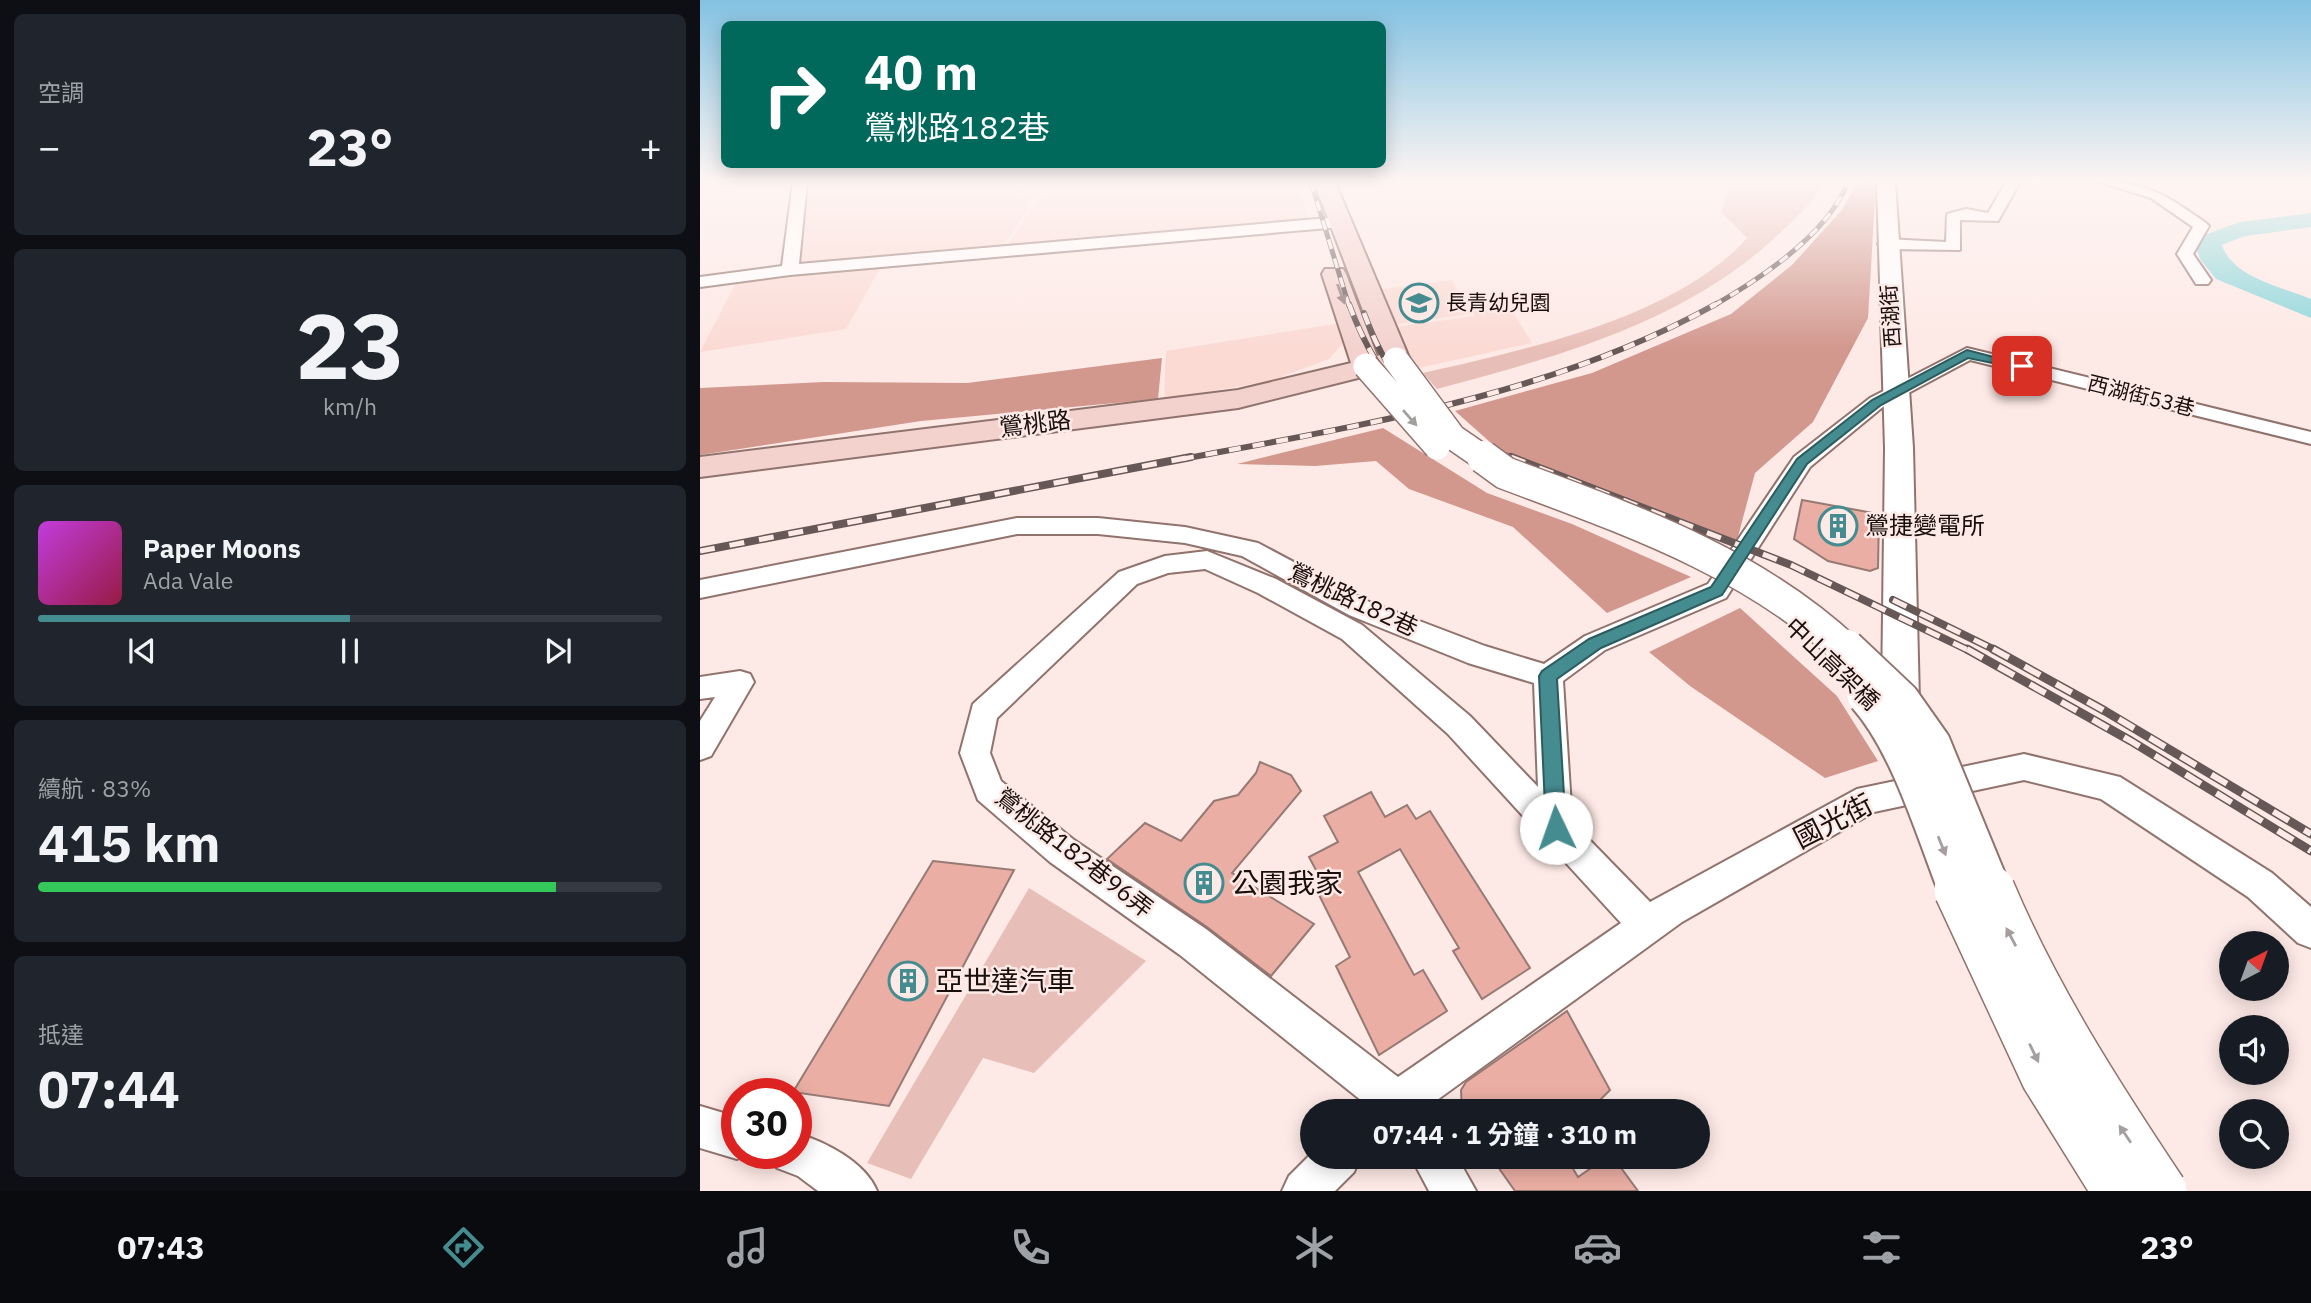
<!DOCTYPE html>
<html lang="zh-TW">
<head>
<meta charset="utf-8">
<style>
	body { margin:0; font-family:"IBM Plex Sans","Noto Sans TC",sans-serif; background:#20242c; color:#f1f3f6; height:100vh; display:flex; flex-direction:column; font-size:26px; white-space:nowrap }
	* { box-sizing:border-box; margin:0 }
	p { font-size:23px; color:#9ea1a6 }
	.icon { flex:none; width:38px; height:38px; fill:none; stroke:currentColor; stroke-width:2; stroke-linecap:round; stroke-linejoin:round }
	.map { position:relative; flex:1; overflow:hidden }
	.sheet { display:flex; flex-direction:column; gap:14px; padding:14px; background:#0d0f14; width:700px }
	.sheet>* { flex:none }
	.hud { position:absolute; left:21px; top:21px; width:665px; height:147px; border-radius:10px; box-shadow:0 4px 18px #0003; background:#00695c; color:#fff; overflow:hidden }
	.needle { width:46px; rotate:41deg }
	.buttons { position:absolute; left:1519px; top:931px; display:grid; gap:14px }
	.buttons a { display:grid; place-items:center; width:70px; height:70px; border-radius:50%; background:#171b24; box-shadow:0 4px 18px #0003; font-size:35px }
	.speed { position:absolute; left:21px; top:1078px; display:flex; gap:14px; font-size:35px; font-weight:700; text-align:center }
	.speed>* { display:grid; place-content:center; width:91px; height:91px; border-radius:50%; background:#171b24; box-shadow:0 4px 18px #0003; line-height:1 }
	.speed .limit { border:10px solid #d22; background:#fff; color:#111 }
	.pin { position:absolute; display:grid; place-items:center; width:60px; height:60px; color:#fff; margin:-30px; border-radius:14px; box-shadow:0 4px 10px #0006 }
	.me { position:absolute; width:77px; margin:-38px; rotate:357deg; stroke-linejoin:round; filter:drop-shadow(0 0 5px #0008) }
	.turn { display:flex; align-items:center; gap:24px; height:147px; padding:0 28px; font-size:32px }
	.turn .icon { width:91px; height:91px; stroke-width:2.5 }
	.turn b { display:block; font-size:49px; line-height:60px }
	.big { font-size:52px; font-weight:700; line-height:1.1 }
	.sheet .tile { flex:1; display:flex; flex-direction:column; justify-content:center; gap:10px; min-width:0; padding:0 24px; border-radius:10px; background:#20242c }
	.sheet .dial { align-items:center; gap:0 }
	.dial b { font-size:91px; line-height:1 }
	.song { display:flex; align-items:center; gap:21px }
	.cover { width:84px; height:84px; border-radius:10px; background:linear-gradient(135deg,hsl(290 70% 55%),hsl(340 70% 35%)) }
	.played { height:7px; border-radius:4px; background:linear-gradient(90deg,#458c91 50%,#363941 50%) }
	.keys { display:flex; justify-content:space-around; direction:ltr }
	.heat { display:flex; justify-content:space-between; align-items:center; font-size:38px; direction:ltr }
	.charge { height:10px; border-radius:5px; background:linear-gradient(90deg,#34c759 83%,#363941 0) }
	.trip { position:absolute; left:600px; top:1099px; width:410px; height:70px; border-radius:35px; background:#171b24; box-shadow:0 4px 18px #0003; font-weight:700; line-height:70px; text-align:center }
	.tabs { display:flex; height:112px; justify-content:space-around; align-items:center; background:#090b0e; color:#9ea1a6 }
	.tabs .icon { width:49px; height:49px }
	.tabs .current { color:#458c91 }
	.tabs b { font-size:32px; color:#f1f3f6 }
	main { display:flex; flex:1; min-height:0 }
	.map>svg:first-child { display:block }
	.built { fill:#fbdad4 }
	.green { fill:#e8bfb8 }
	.forest { fill:#d2988e }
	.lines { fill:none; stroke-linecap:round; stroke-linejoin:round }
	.river { fill:#8dd6da; fill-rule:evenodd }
	.building { fill:#eaaea4; stroke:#977a74; stroke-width:2 }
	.minor-casing { stroke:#91736e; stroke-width:4 }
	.tertiary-casing { stroke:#91736e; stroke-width:4 }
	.secondary-casing { stroke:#91736e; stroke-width:4 }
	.minor { fill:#fff; fill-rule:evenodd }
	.tertiary { fill:#fff; fill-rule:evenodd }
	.secondary { fill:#f3d2ce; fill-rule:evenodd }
	.rail-far3-casing { stroke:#665856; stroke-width:5 }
	.rail-far2-casing { stroke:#665856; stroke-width:6 }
	.rail-far1-casing { stroke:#665856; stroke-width:8 }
	.rail-casing { stroke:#665856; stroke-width:9 }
	.rail-far3 { stroke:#fde9e5; stroke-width:3.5; stroke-dasharray:10; stroke-linecap:butt }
	.rail-far2 { stroke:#fde9e5; stroke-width:4.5; stroke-dasharray:12; stroke-linecap:butt }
	.rail-far1 { stroke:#fde9e5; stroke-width:5; stroke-dasharray:15; stroke-linecap:butt }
	.rail { stroke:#fde9e5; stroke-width:6; stroke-dasharray:18; stroke-linecap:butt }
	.tertiary-bridge-far3-casing { stroke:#91736e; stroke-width:28; stroke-linecap:butt }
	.tertiary-bridge-far2-casing { stroke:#91736e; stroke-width:35; stroke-linecap:butt }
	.tertiary-bridge-far1-casing { stroke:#91736e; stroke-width:43; stroke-linecap:butt }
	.tertiary-bridge-casing { stroke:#91736e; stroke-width:52; stroke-linecap:butt }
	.tertiary-bridge-far3 { stroke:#fff; stroke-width:25 }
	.tertiary-bridge-far2 { stroke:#fff; stroke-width:32 }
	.tertiary-bridge-far1 { stroke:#fff; stroke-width:39 }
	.tertiary-bridge { stroke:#fff; stroke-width:49 }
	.oneway { fill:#917a77 }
	.oneway2 { fill:#a39f9e }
	.route { fill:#458c91; stroke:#2d5b5e; stroke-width:2 }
	.labels { text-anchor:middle; stroke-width:5; stroke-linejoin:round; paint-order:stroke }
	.far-poi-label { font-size:21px; fill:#190f0d; stroke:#fde9e5; text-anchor:start }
	.far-street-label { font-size:21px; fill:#190f0d; stroke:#fde9e5 }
	.street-label { font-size:24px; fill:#190f0d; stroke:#fde9e5 }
	.poi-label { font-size:24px; fill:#190f0d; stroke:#fde9e5; text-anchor:start }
	.near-street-label { font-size:28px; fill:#190f0d; stroke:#fde9e5 }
	.near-poi-label { font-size:28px; fill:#190f0d; stroke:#fde9e5; text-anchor:start }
</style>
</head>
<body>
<main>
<section class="sheet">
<div class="tile"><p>空調</p>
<div class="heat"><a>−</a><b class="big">23°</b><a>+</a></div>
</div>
<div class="tile dial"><b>23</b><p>km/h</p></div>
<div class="tile">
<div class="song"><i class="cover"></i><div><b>Paper Moons</b><p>Ada Vale</p></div></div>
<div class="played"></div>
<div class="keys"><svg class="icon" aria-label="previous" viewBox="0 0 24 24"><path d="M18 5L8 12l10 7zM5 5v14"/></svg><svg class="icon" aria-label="pause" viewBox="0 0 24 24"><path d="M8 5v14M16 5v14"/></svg><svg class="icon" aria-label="next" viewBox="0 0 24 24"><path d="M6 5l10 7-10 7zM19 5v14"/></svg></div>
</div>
<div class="tile"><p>續航 · 83%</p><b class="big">415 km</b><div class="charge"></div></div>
<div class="tile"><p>抵達</p><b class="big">07:44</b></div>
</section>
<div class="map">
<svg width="1611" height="1191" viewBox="0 0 1611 1191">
	<rect width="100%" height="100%" fill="#fde9e5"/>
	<path class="built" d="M109 182H324L325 187H328V182H353L333 185H344L301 249 100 264Z
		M361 182H599L607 219 305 249 347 184Z
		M182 265 146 329 0 352 36 283Z
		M752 280 770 314 684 326 669 291Z
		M802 295 832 343 710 370 687 328 775 316 768 301Z
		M641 323 647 338 629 359 570 381 464 399 466 351Z"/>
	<path class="green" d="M1032 182H1125C1114 202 1099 215 1083 230 990 321 860 356 737 389L723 373C824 350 976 318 1047 238L1021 212Z
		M329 888 446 961 334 1073 283 1058 211 1179 167 1163Z"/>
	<path class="forest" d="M1158 182H1176L1168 318 1113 422 1055 473 1036 544 817 466 755 411 892 373 1031 314 1092 265 1141 211Z
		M462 358 458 399 221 421 0 455V388L124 382 267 383Z
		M683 428 787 493 872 524 991 577 907 613 813 527 709 489 676 461 615 466 537 464Z
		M1040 608 1137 696 1178 761 1125 778 990 686 949 652Z"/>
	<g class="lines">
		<path class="river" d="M1611 213V227L1545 236 1522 245C1532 277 1582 287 1611 299V318L1516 279 1500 259 1495 242 1499 237 1540 222Z"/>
	</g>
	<path class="building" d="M1102 500 1179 514 1178 568 1170 571 1128 561 1094 539Z
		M560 762 591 775 601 791 532 873 614 924 571 976 507 927 407 859 445 823 481 841 514 801 538 795 556 773Z
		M671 792 685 817 707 805 716 819 730 811 830 968 782 999 753 951 759 948 700 849 658 872 714 975 723 970 747 1011 679 1055 636 966 650 957 618 893 626 889 609 857 638 842 624 816Z
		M233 861 314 870 189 1106 93 1092Z
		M867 1011 910 1090 898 1102 906 1111H762L761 1090 766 1082Z
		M791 1157H866L878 1177 907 1157H913L938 1191H815Z"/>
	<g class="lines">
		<defs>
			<path id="minor" d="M93 182H107L99 264 640 217 648 222 640 227 90 275 0 287V277L82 266Z
				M1306 182H1320L1298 221 1260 220V250L1186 249 1178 244 1186 239 1246 242 1247 214 1266 209 1288 213Z
				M1399 182C1449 182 1467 196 1506 223L1509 226 1493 254 1511 280 1508 284H1496L1477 254 1493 227 1451 198Z
				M1267 348 1611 432V444L1270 360 1184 406 1110 467 1026 598 905 650 863 681 872 822 950 902 1157 789 1324 754 1420 777 1572 873 1611 907V948L1598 943 1548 897 1401 799 1324 780 1174 812 982 922 722 1111H664L667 1105 480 955 350 862 278 800 260 753 273 704 419 572 465 556 507 551 576 579 662 625 770 716 838 787 834 683 768 663 649 615 542 556 485 543 398 534H317L0 598V580L317 518H398L485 527 558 543 667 601 785 646 844 664 885 636 1008 584 1094 457 1170 398ZM505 569 558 593 642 639 748 734 921 923 698 1077 506 929 374 840 301 781 290 753 297 718 437 584 468 573Z
				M40 671 50 674 54 682 11 756 0 760V721L15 697 0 699V677Z
				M0 1106 37 1117V1153H51L37 1159 0 1148Z
				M96 1133C126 1142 165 1162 177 1191H118L98 1176 77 1168 71 1153H96Z
				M612 1153V1157H660L654 1172 635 1191H582L589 1176Z
				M711 1157H757L776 1191H729Z"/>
			<path id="tertiary" d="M1177 182H1195L1213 448 1219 701 1200 725 1187 729 1174 725 1168 714 1182 696 1185 448Z"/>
			<path id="secondary" d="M614 182H635L710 360 706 366 538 408 0 477V457L538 390 651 363 622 274 625 269H643L646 274 677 356 680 355Z"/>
		</defs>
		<use href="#minor" class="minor-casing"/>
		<use href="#tertiary" class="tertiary-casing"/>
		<use href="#secondary" class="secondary-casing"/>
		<use href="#minor" class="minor"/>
		<use href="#tertiary" class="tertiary"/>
		<use href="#secondary" class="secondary"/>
		<defs>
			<path id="rail-far3" d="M611 182 649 306
				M1013 306C1060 279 1128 234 1148 182"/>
			<path id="rail-far2" d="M649 304C683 395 726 426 815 459
				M664 313C677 348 692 379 723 401
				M482 459C663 425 853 395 1016 304"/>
			<path id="rail-far1" d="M811 457 1091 565 1270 651
				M0 551 491 457
				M1193 600 1297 651"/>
			<path id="rail" d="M1267 649 1431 741 1611 851
				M1293 649 1405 711 1611 834"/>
		</defs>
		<use href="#rail-far3" class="rail-far3-casing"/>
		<use href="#rail-far2" class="rail-far2-casing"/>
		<use href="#rail-far1" class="rail-far1-casing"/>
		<use href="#rail" class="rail-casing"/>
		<use href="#rail-far3" class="rail-far3"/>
		<use href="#rail-far2" class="rail-far2"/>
		<use href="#rail-far1" class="rail-far1"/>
		<use href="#rail" class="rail"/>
		<defs>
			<path id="tertiary-bridge-far3" d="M696 360 753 437 785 459
				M666 366 737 447"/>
			<path id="tertiary-bridge-far2" d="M783 457 805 473C927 519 1050 560 1147 651"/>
			<path id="tertiary-bridge-far1" d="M1145 649 1200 701 1231 745 1291 891
				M1167 695C1210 743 1235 830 1259 891"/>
			<path id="tertiary-bridge" d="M1259 890 1346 1077 1417 1191
				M1290 890C1335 997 1398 1095 1462 1191"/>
		</defs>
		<use href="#tertiary-bridge-far3" class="tertiary-bridge-far3-casing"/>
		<use href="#tertiary-bridge-far2" class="tertiary-bridge-far2-casing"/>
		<use href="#tertiary-bridge-far1" class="tertiary-bridge-far1-casing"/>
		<use href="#tertiary-bridge" class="tertiary-bridge-casing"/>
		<use href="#tertiary-bridge-far3" class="tertiary-bridge-far3"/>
		<use href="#tertiary-bridge-far2" class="tertiary-bridge-far2"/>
		<use href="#tertiary-bridge-far1" class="tertiary-bridge-far1"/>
		<use href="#tertiary-bridge" class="tertiary-bridge"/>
	</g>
	<defs><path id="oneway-solid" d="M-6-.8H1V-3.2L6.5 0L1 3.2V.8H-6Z" transform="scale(1.75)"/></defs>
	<use class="oneway" href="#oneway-solid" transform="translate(641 294) rotate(70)"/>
	<g class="oneway2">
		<use href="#oneway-solid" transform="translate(710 418) rotate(49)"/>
		<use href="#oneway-solid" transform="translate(1242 846) rotate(68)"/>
		<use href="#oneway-solid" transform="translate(1311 937) rotate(-118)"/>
		<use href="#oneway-solid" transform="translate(1334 1053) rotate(64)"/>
		<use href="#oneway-solid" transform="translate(1425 1134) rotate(-124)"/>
	</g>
	<linearGradient id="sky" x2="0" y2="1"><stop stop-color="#83c2e2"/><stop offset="0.52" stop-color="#fef5f3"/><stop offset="1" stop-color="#fef5f3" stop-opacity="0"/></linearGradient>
	<rect width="1611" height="349" fill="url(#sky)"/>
	<path class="route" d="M1267 350 1328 366 1322 369 1268 358 1181 405 1107 464 1022 595 901 648 857 679 866 828 863 835 856 837 848 835 846 828 839 676 842 671 889 639 1011 587 1097 459 1172 400Z"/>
	<defs>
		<symbol id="school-ring" viewBox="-11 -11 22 22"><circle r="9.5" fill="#fde9e5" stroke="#458c91" stroke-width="1.5"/><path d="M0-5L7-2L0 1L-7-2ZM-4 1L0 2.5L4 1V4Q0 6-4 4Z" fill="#458c91"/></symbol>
		<symbol id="building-ring" viewBox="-11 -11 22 22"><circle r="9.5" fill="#fde9e5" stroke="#458c91" stroke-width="1.5"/><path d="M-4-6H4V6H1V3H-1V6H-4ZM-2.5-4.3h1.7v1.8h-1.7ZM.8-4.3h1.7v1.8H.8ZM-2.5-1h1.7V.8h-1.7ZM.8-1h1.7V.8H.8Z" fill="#458c91"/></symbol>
	</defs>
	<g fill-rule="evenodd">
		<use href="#school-ring" x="697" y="281" width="44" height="44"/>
		<use href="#building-ring" x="1116" y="504" width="44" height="44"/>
		<use href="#building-ring" x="482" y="861" width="44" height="44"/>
		<use href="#building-ring" x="186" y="959" width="44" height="44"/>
	</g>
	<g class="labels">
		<g class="far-poi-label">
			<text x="746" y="310">長青幼兒園</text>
		</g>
		<g class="far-street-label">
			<text transform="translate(1191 316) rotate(-94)" y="7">西湖街</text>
			<text transform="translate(1441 396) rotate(14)" y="7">西湖街53巷</text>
		</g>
		<g class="street-label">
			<text transform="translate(335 424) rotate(-7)" y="8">鶯桃路</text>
			<text transform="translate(653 600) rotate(25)" y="8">鶯桃路182巷</text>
			<text transform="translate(1132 664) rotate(44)" y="8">中山高架橋</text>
			<text transform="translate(374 853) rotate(38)" y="8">鶯桃路182巷96弄</text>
		</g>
		<g class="poi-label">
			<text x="1165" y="534">鶯捷變電所</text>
		</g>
		<g class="near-street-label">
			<text transform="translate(1133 821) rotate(-27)" y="10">國光街</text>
		</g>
		<g class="near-poi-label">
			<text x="531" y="893">公園我家</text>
			<text x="235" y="991">亞世達汽車</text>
		</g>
	</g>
</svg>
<div class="buttons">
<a><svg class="needle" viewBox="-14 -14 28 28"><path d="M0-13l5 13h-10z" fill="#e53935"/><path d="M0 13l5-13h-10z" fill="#9ea1a6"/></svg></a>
<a><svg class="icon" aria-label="sound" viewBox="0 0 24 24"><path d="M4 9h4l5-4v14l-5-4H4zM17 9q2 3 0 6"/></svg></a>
<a><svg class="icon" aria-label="search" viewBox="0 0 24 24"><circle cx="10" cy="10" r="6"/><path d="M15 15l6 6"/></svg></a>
</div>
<div class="speed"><div class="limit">30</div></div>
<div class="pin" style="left:1322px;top:366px;background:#d93025"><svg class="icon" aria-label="arrive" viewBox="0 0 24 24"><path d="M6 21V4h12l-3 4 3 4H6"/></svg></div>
<svg class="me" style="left:856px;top:828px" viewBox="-20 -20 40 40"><circle r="19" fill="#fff"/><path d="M0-13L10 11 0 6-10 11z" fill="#458c91"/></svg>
<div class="trip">07:44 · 1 分鐘 · 310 m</div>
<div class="hud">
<div class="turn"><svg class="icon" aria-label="right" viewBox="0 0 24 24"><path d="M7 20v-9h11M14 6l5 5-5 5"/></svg><div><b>40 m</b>鶯桃路182巷</div></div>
</div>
</div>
</main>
<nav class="tabs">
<b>07:43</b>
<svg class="icon current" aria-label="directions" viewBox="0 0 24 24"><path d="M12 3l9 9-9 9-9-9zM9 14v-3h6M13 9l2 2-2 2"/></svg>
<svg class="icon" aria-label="music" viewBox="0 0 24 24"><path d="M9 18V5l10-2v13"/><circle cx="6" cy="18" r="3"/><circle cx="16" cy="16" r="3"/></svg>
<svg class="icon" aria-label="phone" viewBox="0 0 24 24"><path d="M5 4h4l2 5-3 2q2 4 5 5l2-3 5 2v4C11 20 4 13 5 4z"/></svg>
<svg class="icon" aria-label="climate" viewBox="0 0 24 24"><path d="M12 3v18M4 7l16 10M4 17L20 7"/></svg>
<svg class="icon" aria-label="car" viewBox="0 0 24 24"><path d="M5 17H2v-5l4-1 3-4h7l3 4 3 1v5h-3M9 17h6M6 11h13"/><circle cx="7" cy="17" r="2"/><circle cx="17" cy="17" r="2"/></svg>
<svg class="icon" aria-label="filters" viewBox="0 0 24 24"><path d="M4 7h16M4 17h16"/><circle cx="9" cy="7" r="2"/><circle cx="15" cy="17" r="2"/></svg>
<b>23°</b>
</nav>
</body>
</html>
